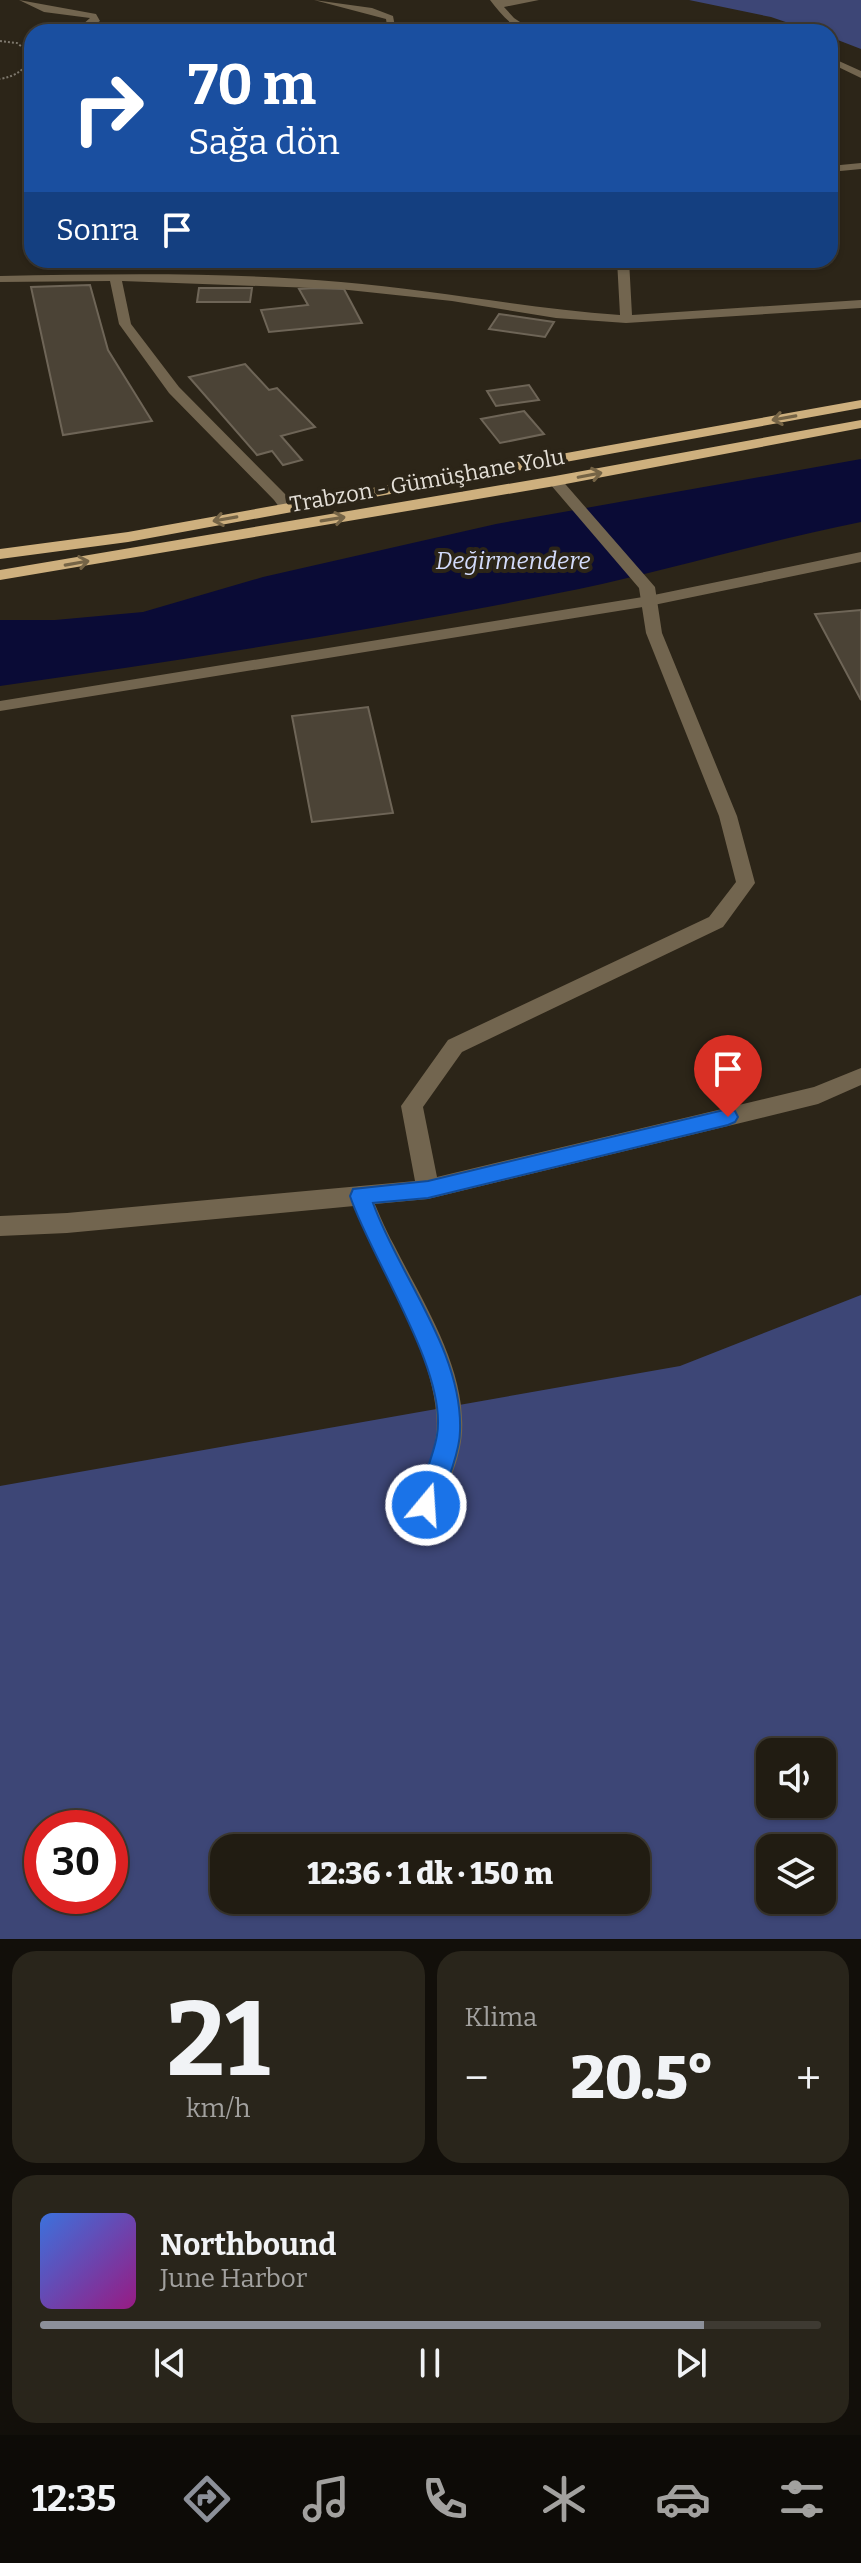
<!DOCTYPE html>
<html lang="tr">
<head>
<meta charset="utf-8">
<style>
	body { margin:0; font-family:Bitter,serif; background:#29251b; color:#f1f3f6; height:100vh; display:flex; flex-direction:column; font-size:30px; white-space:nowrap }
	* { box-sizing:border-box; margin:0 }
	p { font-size:26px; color:#a2a19f }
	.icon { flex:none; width:44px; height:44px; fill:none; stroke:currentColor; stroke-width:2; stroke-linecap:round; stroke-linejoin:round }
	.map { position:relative; height:1939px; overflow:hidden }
	.side { display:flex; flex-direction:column; gap:12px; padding:12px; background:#120f0a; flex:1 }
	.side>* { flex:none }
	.hud { position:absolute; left:24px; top:24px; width:814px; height:244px; border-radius:24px; box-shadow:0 2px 6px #0004,0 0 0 2px #3e3a32; background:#1a4fa0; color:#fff; overflow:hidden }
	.buttons { position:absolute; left:756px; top:1738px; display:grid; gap:16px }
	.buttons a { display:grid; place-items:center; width:80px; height:80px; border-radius:16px; background:#211c12; box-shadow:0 2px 6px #0004,0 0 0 2px #3e3a32; font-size:40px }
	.speed { position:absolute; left:24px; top:1810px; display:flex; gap:16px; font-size:40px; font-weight:700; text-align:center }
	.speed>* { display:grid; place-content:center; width:104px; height:104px; border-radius:50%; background:#211c12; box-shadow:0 2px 6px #0004,0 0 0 2px #3e3a32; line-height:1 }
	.speed .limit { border:12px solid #d22; background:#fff; color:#111 }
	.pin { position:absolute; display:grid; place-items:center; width:68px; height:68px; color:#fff; margin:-82px -34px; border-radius:50% 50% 50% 0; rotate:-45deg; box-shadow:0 0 8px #0007 }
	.pin .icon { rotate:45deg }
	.me { position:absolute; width:88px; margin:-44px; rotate:18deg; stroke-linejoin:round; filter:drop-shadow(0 0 6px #0008) }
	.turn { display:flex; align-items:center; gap:28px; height:168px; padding:0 32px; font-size:36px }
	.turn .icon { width:104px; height:104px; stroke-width:2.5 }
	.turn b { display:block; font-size:56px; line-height:68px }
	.then { display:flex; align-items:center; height:76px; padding:0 32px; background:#0003; gap:16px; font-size:30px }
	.big { font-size:60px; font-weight:800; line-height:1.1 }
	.side .card { flex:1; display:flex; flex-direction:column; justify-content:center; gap:12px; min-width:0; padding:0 28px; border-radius:24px; background:#29251b }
	.side .dial { align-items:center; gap:0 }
	.dial b { font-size:104px; line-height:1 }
	.song { display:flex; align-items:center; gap:24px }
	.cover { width:96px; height:96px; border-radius:12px; background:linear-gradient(135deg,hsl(220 70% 55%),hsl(310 70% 35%)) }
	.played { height:8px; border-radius:4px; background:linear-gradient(90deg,#8c9099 85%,#3e3a32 85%) }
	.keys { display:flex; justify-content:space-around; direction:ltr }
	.heat { display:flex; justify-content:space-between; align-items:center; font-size:44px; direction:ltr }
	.side .tiles { flex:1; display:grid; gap:12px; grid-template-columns:1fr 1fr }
	.card:last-child { grid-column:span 2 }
	.trip { position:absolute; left:210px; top:1834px; width:440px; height:80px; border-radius:24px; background:#211c12; box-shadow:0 2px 6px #0004,0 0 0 2px #3e3a32; font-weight:800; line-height:80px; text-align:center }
	.tab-bar { display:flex; height:128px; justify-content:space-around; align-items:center; background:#0d0b07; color:#a2a19f }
	.tab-bar .icon { width:56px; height:56px }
	.tab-bar .on { color:#8c9099 }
	.tab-bar b { font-size:36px; color:#f1f3f6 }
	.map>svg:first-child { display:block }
	.forest { fill:#3d4676; fill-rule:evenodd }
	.water { fill:#0a0b36 }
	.building { fill:#4b4336; stroke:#6e6557; stroke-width:2 }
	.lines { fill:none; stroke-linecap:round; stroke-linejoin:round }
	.path { stroke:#7e786d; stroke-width:2; stroke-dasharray:2 2; stroke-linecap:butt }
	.minor { fill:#72654f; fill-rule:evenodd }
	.tertiary { fill:#72654f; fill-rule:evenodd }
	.trunk { fill:#ceb07e; fill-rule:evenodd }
	.oneway { stroke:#756446 }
	.route { fill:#1a73e8; stroke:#114b97; stroke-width:2 }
	.labels { text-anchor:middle; stroke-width:8; stroke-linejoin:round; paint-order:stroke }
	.far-street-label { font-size:22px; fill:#e5e0d8; stroke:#2c2518 }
	.far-water-label { font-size:24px; font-style:italic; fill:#d3dbfb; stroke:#2c2518 }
</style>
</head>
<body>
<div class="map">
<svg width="861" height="1939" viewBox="0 0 861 1939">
	<rect width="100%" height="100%" fill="#2c2518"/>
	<path class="forest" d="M689 0H861V49L830 37V32H815L771 17Z
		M861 1295V1939H0V1486L680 1366ZM770 1752H822V1804H770ZM42 1828H110V1896H42ZM224 1848H636V1900H224ZM770 1848H822V1900H770Z"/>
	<path class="water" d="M861 459V522C766 541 673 569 579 589 387 628 193 659 0 686V620H55L143 612 263 577 496 524Z"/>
	<path class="building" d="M90 285 108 350 152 421 63 435 31 287Z
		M199 288H252L250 302H197Z
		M314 288 344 289 362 323 269 332 261 310 308 305 299 289Z
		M499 314 554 322 545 337 489 329Z
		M245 364 269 390 277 388 315 427 281 436 302 460 283 465 272 451 257 455 189 377Z
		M529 385 539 400 496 406 487 391Z
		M524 411 544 434 500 443 481 419Z
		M861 610V700L815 614Z
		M368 707 393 813 312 822 292 716Z"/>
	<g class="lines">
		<path class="path" d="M0 41 17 43 30 53C27 70 16 76 0 79"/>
		<path class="minor" d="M19 0 96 14 100 21 84 32H74L90 18 44 12Z
			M314 0 372 8 393 16 396 32H388L386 19Z
			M738 29 772 32H734Z
			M830 57 861 71V78L830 63Z
			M861 163V169L830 172V166Z
			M861 552V562L649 606 0 711V701L649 596Z
			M360 1186 368 1189C377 1208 384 1227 394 1245 422 1301 466 1367 462 1433 460 1460 446 1490 435 1514L426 1518 417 1514 413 1505C421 1483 433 1459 436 1435 444 1364 376 1262 349 1196L352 1189Z"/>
		<path class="tertiary" d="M490 0H539L504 7 514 18 535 32C514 32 502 15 490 0Z
			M617 260H629L632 315 861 300V308L626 323 556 318 452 301 339 289 122 281 131 324 179 387 285 494 294 508 287 512 282 511 274 500 169 393 119 324 110 281 0 282V276C114 274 228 272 341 282 435 290 526 308 620 315Z
			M555 477 560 478 655 587 662 633 737 816 755 883 723 927 462 1052 423 1107 437 1177 814 1087 861 1068V1085L818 1104 428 1199 67 1233 0 1236V1216L67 1213 415 1181 401 1106 448 1040 709 917 736 882 719 816 646 633 639 588 550 484 548 481Z"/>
		<path class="trunk" d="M861 400V408L128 542 0 559V549L128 532Z
			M861 420V428L555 486 0 580V570L555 476Z"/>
	</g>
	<defs><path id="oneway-shaft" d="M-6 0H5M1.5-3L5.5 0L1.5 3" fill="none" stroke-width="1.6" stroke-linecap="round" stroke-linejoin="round" transform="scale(2)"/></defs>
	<g class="oneway">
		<use href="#oneway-shaft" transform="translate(784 418) rotate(170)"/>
		<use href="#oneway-shaft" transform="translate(590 475) rotate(-11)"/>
		<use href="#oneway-shaft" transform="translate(225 519) rotate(170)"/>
		<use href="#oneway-shaft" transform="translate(333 519) rotate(-9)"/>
		<use href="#oneway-shaft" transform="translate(77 563) rotate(-10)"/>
	</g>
	<path class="route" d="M728 1109 735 1111 738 1117 735 1122 728 1125 428 1198 373 1203C399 1276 463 1351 460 1431 460 1453 443 1493 435 1514L426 1517 418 1514 414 1505C421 1483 433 1459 437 1435 448 1371 371 1259 350 1196L353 1189 428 1181Z"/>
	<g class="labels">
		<g class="far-street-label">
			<text transform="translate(427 480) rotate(-10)" y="8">Trabzon - Gümüşhane Yolu</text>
		</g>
		<g class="far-water-label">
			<text x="513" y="569">Değirmendere</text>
		</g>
	</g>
</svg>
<div class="buttons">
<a><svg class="icon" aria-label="sound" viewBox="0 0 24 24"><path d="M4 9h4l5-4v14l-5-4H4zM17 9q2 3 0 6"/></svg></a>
<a><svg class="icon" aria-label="layers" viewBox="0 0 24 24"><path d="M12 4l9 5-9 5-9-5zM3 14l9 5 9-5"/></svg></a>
</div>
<div class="speed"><div class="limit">30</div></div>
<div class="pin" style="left:728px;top:1117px;background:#d93025"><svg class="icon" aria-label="arrive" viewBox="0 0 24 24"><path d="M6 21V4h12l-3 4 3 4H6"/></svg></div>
<svg class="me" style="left:426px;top:1505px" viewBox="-20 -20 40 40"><circle r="17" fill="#1a73e8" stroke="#fff" stroke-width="3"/><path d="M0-11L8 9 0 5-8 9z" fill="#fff"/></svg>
<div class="trip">12:36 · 1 dk · 150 m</div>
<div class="hud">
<div class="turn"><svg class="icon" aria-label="right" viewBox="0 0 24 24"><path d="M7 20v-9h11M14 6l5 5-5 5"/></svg><div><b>70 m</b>Sağa dön</div></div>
<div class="then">Sonra<svg class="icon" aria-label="arrive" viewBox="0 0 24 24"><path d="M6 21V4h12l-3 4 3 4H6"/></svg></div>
</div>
</div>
<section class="side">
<div class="tiles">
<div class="card dial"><b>21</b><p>km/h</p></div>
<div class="card"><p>Klima</p>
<div class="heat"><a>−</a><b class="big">20.5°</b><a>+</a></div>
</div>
<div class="card">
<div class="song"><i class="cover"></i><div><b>Northbound</b><p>June Harbor</p></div></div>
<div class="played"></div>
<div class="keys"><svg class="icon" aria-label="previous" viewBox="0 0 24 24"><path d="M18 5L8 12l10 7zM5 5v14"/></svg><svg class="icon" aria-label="pause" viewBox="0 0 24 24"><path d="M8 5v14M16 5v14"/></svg><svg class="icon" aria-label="next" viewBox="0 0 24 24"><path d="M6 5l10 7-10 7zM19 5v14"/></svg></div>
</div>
</div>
</section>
<nav class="tab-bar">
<b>12:35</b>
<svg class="icon on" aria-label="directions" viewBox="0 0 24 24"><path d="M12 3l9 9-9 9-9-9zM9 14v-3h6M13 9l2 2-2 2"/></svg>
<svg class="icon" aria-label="music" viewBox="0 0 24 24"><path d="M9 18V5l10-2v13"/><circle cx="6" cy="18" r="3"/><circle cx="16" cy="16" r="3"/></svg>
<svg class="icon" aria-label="phone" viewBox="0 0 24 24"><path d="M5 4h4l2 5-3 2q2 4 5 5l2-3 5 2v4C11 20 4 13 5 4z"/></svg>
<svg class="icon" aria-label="climate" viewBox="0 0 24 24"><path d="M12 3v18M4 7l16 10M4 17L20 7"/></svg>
<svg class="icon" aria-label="car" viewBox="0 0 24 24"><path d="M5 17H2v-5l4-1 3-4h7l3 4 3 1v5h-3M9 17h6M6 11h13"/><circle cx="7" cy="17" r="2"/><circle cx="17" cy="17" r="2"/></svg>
<svg class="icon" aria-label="filters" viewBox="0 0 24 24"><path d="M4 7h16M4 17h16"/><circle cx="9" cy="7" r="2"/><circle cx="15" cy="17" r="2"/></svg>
</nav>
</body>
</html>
